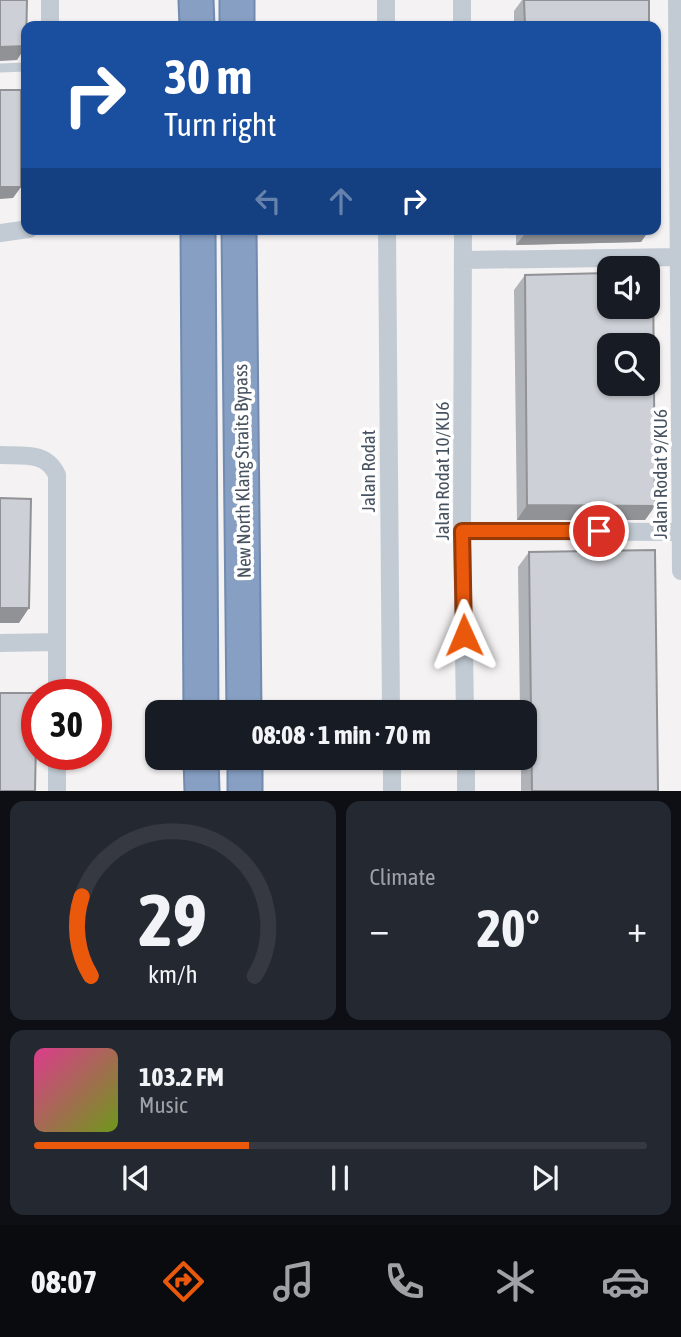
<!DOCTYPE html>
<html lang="en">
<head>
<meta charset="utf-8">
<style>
	body { margin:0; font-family:"Asap Condensed",sans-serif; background:#242831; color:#f1f3f6; height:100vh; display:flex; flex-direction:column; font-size:26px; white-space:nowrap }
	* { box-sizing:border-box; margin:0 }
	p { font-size:23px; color:#9ea1a6 }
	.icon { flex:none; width:38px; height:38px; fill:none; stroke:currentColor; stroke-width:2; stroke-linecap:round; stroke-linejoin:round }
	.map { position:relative; height:791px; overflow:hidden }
	.details { display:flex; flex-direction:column; gap:10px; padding:10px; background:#0d0f14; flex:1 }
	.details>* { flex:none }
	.guide { position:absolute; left:21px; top:21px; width:640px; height:214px; border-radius:14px; box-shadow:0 2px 5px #0004; background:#1a4fa0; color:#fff; overflow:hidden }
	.fabs { position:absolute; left:597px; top:256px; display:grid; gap:14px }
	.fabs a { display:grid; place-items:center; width:63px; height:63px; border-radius:14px; background:#171b24; box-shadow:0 2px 5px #0004; font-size:35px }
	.speed { position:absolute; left:21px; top:679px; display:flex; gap:14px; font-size:35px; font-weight:700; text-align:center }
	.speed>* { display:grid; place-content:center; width:91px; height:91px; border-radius:50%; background:#171b24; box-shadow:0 2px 5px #0004; line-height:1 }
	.speed .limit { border:10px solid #d22; background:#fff; color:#111 }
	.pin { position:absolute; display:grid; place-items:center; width:60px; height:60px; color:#fff; margin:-30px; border:4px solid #fff; border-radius:50%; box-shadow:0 2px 7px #0007 }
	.me { position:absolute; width:77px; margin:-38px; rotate:359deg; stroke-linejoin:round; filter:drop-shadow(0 0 5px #0008) }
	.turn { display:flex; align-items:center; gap:24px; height:147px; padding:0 28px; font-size:32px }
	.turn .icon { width:91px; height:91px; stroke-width:2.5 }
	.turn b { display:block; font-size:49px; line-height:60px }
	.lanes { display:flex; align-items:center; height:66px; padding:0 28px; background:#0003; justify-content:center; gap:35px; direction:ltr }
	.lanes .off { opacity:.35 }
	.big { font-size:52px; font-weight:700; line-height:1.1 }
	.details .widget { flex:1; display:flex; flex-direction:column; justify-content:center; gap:10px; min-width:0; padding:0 24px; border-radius:14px; background:#242831 }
	.details .dial { align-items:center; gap:0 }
	.dial svg { height:182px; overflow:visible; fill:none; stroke:#363941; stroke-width:7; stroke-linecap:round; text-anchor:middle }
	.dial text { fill:#f1f3f6; stroke:none }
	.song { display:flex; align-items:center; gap:21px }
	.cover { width:84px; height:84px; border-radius:10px; background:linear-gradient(135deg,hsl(330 70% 55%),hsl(80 70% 35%)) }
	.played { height:7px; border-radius:4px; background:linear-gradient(90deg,#ea580c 35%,#363941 35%) }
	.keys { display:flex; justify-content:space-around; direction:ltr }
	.heat { display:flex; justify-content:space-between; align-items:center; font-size:38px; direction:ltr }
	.details .tiles { flex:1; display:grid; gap:10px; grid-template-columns:1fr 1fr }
	.widget:last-child { grid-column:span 2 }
	.trip { position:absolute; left:145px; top:700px; width:392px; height:70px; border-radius:14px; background:#171b24; box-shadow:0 2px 5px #0004; font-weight:700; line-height:70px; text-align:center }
	.tab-bar { display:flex; height:112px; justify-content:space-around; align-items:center; background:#090b0e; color:#9ea1a6 }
	.tab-bar .icon { width:49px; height:49px }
	.tab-bar .selected { color:#ea580c }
	.tab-bar b { font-size:32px; color:#f1f3f6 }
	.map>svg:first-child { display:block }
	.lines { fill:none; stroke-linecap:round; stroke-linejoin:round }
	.motorway-casing { stroke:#718aaf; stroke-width:37 }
	.service { stroke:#c2cbd4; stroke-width:9 }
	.minor { stroke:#c2cbd4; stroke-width:18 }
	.motorway { stroke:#869fc3; stroke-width:33 }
	.wall { fill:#b0b3b8 }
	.shaded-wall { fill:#909296 }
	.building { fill:#cdd0d6; stroke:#909296; stroke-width:2; fill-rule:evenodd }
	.route-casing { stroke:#983908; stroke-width:18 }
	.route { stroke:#ea580c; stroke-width:12 }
	.labels { text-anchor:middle; stroke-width:7; stroke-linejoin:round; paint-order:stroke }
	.street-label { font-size:19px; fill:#485361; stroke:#fff }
</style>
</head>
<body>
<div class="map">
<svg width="681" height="791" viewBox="0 0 681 791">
	<rect width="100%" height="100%" fill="#f4f2f2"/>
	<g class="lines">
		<defs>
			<path id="motorway" d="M196 0 197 26
				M237 0V26
				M198 229 201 712
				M239 229 244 712
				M201 758 202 791
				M245 758V791"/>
		</defs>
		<use href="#motorway" class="motorway-casing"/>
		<path class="service" d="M0 68 26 67"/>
		<path class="minor" d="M50 0V26
			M386 0V26
			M462 0V26
			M677 0 681 571
			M387 229 391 712
			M463 229 462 531 465 712
			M0 233 29 229
			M463 260 681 257
			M0 455C23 456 46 451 57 475V695
			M462 531 681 532
			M0 643 57 642
			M57 754V791
			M392 758V791
			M466 758V791"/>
		<use href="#motorway" class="motorway"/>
	</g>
	<path class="wall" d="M522 0H649V26H514V11Z
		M516 229H650L641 242 516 245Z
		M525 275 655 506 645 520H517L514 290Z
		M529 552 658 791H521V758H525V712H520L518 567Z"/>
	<path class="shaded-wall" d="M26 46 17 60 0 61V47Z
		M0 187H21L13 198 0 199Z
		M580 229H650L641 242 516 245 527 231Z
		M527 505 655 506 645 520H517Z
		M0 608H29L19 623H0Z"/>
	<path class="building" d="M0 0H27L26 46 0 47Z
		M524 0H649V26H525Z
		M0 90H21V187H0Z
		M527 229H580L527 231Z
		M648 272H653L655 506 527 505 525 275 609 273V306H648ZM609 345H648V383H609Z
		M0 498 31 499 29 608H0Z
		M655 550 658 791H532L529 552Z
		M0 693H37L35 791H0Z"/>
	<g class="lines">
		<defs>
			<path id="route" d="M464 635 462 531H599"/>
		</defs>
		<use href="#route" class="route-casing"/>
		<use href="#route" class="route"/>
	</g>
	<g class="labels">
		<g class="street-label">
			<text transform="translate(242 471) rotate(-91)" y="7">New North Klang Straits Bypass</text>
			<text transform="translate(368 471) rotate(-90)" y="7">Jalan Rodat</text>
			<text transform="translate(442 471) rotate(-90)" y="7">Jalan Rodat 10/KU6</text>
			<text transform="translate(660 474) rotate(-90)" y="7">Jalan Rodat 9/KU6</text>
		</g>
	</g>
</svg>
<div class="fabs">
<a><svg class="icon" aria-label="sound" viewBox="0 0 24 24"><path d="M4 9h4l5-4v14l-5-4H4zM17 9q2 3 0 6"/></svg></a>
<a><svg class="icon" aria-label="search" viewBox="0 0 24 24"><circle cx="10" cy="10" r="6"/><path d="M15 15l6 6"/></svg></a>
</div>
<div class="speed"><div class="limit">30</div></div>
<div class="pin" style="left:599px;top:531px;background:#d93025"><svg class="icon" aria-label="arrive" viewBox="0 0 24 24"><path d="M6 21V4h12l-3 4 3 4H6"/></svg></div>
<svg class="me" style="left:464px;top:635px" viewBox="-20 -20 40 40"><path d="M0-17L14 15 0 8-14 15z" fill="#ea580c" stroke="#fff" stroke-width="4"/></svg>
<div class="trip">08:08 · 1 min · 70 m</div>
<div class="guide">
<div class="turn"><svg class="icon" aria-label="right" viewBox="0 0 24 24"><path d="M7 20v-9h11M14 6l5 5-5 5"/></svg><div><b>30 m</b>Turn right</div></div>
<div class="lanes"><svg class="icon off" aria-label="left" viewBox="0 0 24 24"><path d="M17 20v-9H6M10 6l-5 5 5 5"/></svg><svg class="icon off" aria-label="ahead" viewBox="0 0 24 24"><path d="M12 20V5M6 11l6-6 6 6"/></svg><svg class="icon" aria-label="right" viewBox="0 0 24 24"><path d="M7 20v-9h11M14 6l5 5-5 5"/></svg></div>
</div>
</div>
<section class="details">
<div class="tiles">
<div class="widget dial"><svg viewBox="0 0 100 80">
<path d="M14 69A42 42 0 1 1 86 69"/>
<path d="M14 69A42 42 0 0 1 10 34" stroke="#ea580c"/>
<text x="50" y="56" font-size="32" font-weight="700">29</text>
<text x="50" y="72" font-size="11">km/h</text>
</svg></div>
<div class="widget"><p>Climate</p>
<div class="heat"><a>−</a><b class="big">20°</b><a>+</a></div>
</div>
<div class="widget">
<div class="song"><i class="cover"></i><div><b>103.2 FM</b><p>Music</p></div></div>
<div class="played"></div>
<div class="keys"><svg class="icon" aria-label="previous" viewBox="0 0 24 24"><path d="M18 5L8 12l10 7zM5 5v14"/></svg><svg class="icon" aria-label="pause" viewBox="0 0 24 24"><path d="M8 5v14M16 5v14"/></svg><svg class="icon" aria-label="next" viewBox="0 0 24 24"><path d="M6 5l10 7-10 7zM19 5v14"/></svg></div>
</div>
</div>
</section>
<nav class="tab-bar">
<b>08:07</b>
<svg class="icon selected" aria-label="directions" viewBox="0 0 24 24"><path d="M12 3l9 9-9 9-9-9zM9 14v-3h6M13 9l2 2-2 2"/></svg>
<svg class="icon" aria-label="music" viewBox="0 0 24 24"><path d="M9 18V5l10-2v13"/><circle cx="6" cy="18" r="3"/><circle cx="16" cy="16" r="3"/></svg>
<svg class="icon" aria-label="phone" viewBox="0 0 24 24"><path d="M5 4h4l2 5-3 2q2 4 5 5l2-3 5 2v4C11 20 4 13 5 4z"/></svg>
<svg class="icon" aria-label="climate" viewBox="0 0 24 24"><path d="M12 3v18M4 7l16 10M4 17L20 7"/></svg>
<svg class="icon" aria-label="car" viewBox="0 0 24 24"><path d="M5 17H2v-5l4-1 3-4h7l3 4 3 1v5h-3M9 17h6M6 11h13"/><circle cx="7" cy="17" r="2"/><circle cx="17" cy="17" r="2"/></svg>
</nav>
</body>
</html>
